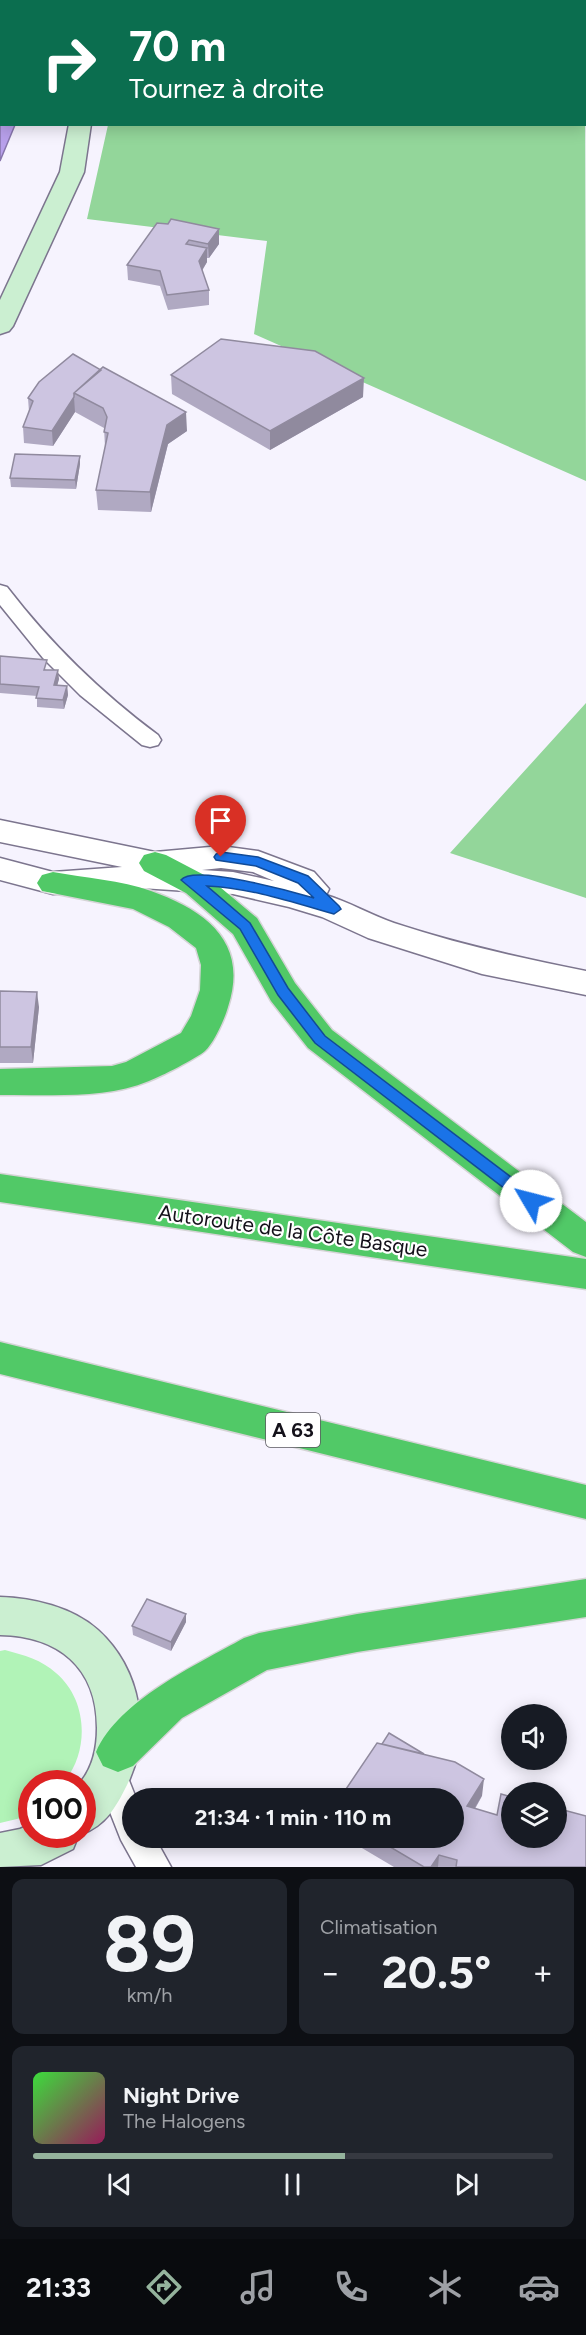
<!DOCTYPE html>
<html lang="fr">
<head>
<meta charset="utf-8">
<style>
	body { margin:0; font-family:Figtree,sans-serif; background:#20242c; color:#f1f3f6; height:100vh; display:flex; flex-direction:column; font-size:22px; white-space:nowrap }
	* { box-sizing:border-box; margin:0 }
	p { font-size:20px; color:#9ea1a6 }
	.icon { flex:none; width:33px; height:33px; fill:none; stroke:currentColor; stroke-width:2; stroke-linecap:round; stroke-linejoin:round }
	.map { position:relative; height:1867px; overflow:hidden }
	.details { display:flex; flex-direction:column; gap:12px; padding:12px; background:#0d0f14; flex:1 }
	.details>* { flex:none }
	.banner { position:absolute; left:0px; top:0px; width:586px; height:126px; box-shadow:0 3px 15px #0003; background:#0b6e4f; color:#fff; overflow:hidden }
	.buttons { position:absolute; left:501px; top:1704px; display:grid; gap:12px }
	.buttons a { display:grid; place-items:center; width:66px; height:66px; border-radius:50%; background:#171b24; box-shadow:0 3px 15px #0003; font-size:30px }
	.speed { position:absolute; left:18px; top:1770px; display:flex; gap:12px; font-size:30px; font-weight:700; text-align:center }
	.speed>* { display:grid; place-content:center; width:78px; height:78px; border-radius:50%; background:#171b24; box-shadow:0 3px 15px #0003; line-height:1 }
	.speed .limit { border:9px solid #d22; background:#fff; color:#111 }
	.pin { position:absolute; display:grid; place-items:center; width:51px; height:51px; color:#fff; margin:-62px -26px; border-radius:50% 50% 50% 0; rotate:-45deg; box-shadow:0 0 6px #0007 }
	.pin .icon { rotate:45deg }
	.me { position:absolute; width:66px; margin:-33px; rotate:307deg; stroke-linejoin:round; filter:drop-shadow(0 0 4px #0008) }
	.turn { display:flex; align-items:center; gap:21px; height:126px; padding:0 30px; font-size:27px }
	.turn .icon { width:78px; height:78px; stroke-width:2.5 }
	.turn b { display:block; font-size:42px; line-height:51px }
	.big { font-size:45px; font-weight:700; line-height:1.1 }
	.details .widget { flex:1; display:flex; flex-direction:column; justify-content:center; gap:9px; min-width:0; padding:0 21px; border-radius:12px; background:#20242c }
	.details .dial { align-items:center; gap:0 }
	.dial b { font-size:78px; line-height:1 }
	.song { display:flex; align-items:center; gap:18px }
	.cover { width:72px; height:72px; border-radius:9px; background:linear-gradient(135deg,hsl(120 70% 55%),hsl(330 70% 35%)) }
	.played { height:6px; border-radius:3px; background:linear-gradient(90deg,#94b39c 60%,#363941 60%) }
	.keys { display:flex; justify-content:space-around; direction:ltr }
	.heat { display:flex; justify-content:space-between; align-items:center; font-size:33px; direction:ltr }
	.details .tiles { flex:1; display:grid; gap:12px; grid-template-columns:1fr 1fr }
	.widget:last-child { grid-column:span 2 }
	.trip { position:absolute; left:122px; top:1788px; width:342px; height:60px; border-radius:30px; background:#171b24; box-shadow:0 3px 15px #0003; font-weight:700; line-height:60px; text-align:center }
	.tab-bar { display:flex; height:96px; justify-content:space-around; align-items:center; background:#090b0e; color:#9ea1a6 }
	.tab-bar .icon { width:42px; height:42px }
	.tab-bar .on { color:#94b39c }
	.tab-bar b { font-size:27px; color:#f1f3f6 }
	.map>svg:first-child { display:block }
	.green { fill:#b1f3b7 }
	.forest { fill:#93d69a }
	.water { fill:#b8a0eb; stroke:#8775ac; stroke-width:1.5 }
	.lines { fill:none; stroke-linecap:round; stroke-linejoin:round }
	.lane-casing { stroke:#7c758e; stroke-width:3 }
	.street-casing { stroke:#7c758e; stroke-width:3 }
	.secondary-casing { stroke:#7c758e; stroke-width:3 }
	.highway-casing { stroke:#d5d4d6; stroke-width:3 }
	.lane { fill:#fff; fill-rule:evenodd }
	.street { fill:#fff; fill-rule:evenodd }
	.secondary { fill:#cbefd1; fill-rule:evenodd }
	.highway { fill:#51c967; fill-rule:evenodd }
	.wall { fill:#b0a9c2 }
	.shaded-wall { fill:#908a9e }
	.building { fill:#cdc5e1; stroke:#908a9e; stroke-width:1.5 }
	.route { fill:#1a73e8; stroke:#114b97; stroke-width:1.5 }
	.labels { text-anchor:middle; stroke-width:4.5; stroke-linejoin:round; paint-order:stroke }
	.shield { fill:#fff; stroke:#5a585f; stroke-width:1.5 }
	.shield-label { font-size:20px; font-weight:bold; fill:#14111a }
	.street-label { font-size:21px; fill:#14111a; stroke:#fff }
</style>
</head>
<body>
<div class="map">
<svg width="586" height="1867" viewBox="0 0 586 1867">
	<rect width="100%" height="100%" fill="#f6f3fe"/>
	<path class="green" d="M5 1650C24 1655 42 1660 56 1673 88 1700 90 1752 63 1783L32 1784 31 1811 21 1818 0 1823V1651Z"/>
	<path class="forest" d="M131 0H518L520 1H130Z
		M585 42 586 481 254 334 267 241 87 219 108 125 585 124Z
		M586 703V898L450 853Z"/>
	<path class="water" d="M0 0H56L2 2V124L15 125 0 161Z"/>
	<g class="lines">
		<defs>
			<path id="lane" d="M0 585 7 587C51 644 100 692 158 735L161 740 158 745 150 747 142 745 80 695 43 658 0 605Z
				M111 1759 122 1763 136 1798H132V1838H155L171 1867H136L121 1840 95 1774 100 1763Z"/>
			<path id="street" d="M0 820 155 852 221 846 258 851 314 872 329 889 326 895C349 902 371 915 394 923 457 944 521 958 586 971V995L482 974 368 938 322 917 289 907 233 894 141 888 53 894 0 880V858L53 872 122 867 0 842ZM221 868 253 872 274 881 233 872 202 870Z"/>
			<path id="secondary" d="M92 0H112V2H92Z
				M69 124H91L84 172 13 326 9 331 0 334V300L60 172Z
				M0 1597C33 1598 72 1607 98 1630 141 1669 152 1734 127 1785 116 1807 106 1825 82 1834V1784H79C93 1768 97 1748 97 1728 97 1667 58 1636 0 1635Z
				M32 1824V1834H79L73 1849 41 1865 0 1867V1833L20 1829Z"/>
			<path id="highway" d="M155 852 166 855 208 877 257 918 295 983 332 1030 586 1222V1257L573 1252 308 1048 271 1001 233 934 186 893 144 871 139 863 144 855Z
				M53 872C85 878 121 880 151 891 207 911 249 943 228 1007 225 1018 214 1043 205 1051 197 1058 160 1077 149 1081 103 1100 48 1094 0 1095V1069L112 1066 126 1062 181 1033 191 1016 200 990 201 965 196 948 169 927 133 909 42 891 37 883 42 875Z
				M0 1174 586 1259V1289L0 1202Z
				M0 1342 586 1485V1519L0 1374Z
				M586 1579V1617L357 1652 267 1670 182 1718 133 1766 118 1772 103 1766 96 1752C119 1700 196 1665 244 1638L259 1633 357 1614Z"/>
		</defs>
		<use href="#lane" class="lane-casing"/>
		<use href="#street" class="street-casing"/>
		<use href="#secondary" class="secondary-casing"/>
		<use href="#highway" class="highway-casing"/>
		<use href="#lane" class="lane"/>
		<use href="#street" class="street"/>
		<use href="#secondary" class="secondary"/>
		<use href="#highway" class="highway"/>
	</g>
	<path class="wall" d="M168 224 219 229V244L209 258H207V262L202 271 209 290V305L168 310 160 286 128 280 127 265Z
		M171 375 363 397 270 450 172 394Z
		M39 382 187 431 168 444 151 512 98 510 96 490 105 447 104 428 75 412 53 446 24 443 23 427 29 412 28 398Z
		M80 464 76 489 11 487 10 478Z
		M0 656 47 670 59 679 57 685 67 686 68 695 64 709 37 707V696L0 693Z
		M0 991 39 1007 33 1063H0Z
		M186 1614V1622L171 1651 133 1635 132 1626Z
		M482 1796 475 1809 586 1867H394L345 1838H453Z"/>
	<path class="shaded-wall" d="M219 229V244L209 258 208 244Z
		M207 248V262L199 275V261Z
		M364 378 363 397 270 450V431Z
		M74 397 75 412 53 446 52 431Z
		M186 412 187 431 168 444 151 512 150 492 167 425Z
		M80 456V464L76 489 75 480Z
		M58 670 59 679 55 694 54 685Z
		M67 686 68 695 64 709 63 700Z
		M37 992 39 1007 33 1063 31 1047Z
		M186 1614V1622L171 1651V1642Z
		M484 1779 482 1796 465 1824 467 1806Z
		M439 1855 438 1867H431Z"/>
	<path class="building" d="M171 219 219 229 208 244 189 240 186 244 207 248 199 261 209 290 167 295 160 271 127 265 157 223 168 224Z
		M221 339 315 351 364 378 270 431 171 375Z
		M73 354 101 370 74 393V397L52 431 23 427 33 401 28 398 39 382Z
		M103 367 186 412 167 425 150 492 96 490 108 433 104 432 107 417 103 408 74 393Z
		M15 454 80 456 75 480 10 478Z
		M0 656 47 660 44 670H58L54 685 67 686 63 700 36 698 39 687 0 684Z
		M0 991 37 992 31 1047H0Z
		M147 1599 186 1614 171 1642 132 1626Z
		M389 1733 424 1754 382 1744Z
		M377 1743 455 1762 484 1779 467 1806 497 1815 501 1794 512 1797V1838H556V1808L586 1816V1867H456L457 1860 439 1855 431 1867H424L375 1838H453V1798H340Z"/>
	<path class="route" d="M221 852 258 857 308 876 339 906 341 909 334 914C292 902 251 888 207 886L250 923 288 988 325 1036 536 1196 539 1201 536 1205H526L315 1043 278 995 240 929 181 880C193 864 294 892 314 898L298 883 256 866 216 860 214 857 216 854Z"/>
	<g class="labels">
		<rect class="shield" x="266" y="1413" width="54" height="34" rx="4.5"/>
		<g class="shield-label">
			<text x="293" y="1437">A 63</text>
		</g>
		<g class="street-label">
			<text transform="translate(293 1231) rotate(8)" y="7">Autoroute de la Côte Basque</text>
		</g>
	</g>
</svg>
<div class="buttons">
<a><svg class="icon" aria-label="sound" viewBox="0 0 24 24"><path d="M4 9h4l5-4v14l-5-4H4zM17 9q2 3 0 6"/></svg></a>
<a><svg class="icon" aria-label="layers" viewBox="0 0 24 24"><path d="M12 4l9 5-9 5-9-5zM3 14l9 5 9-5"/></svg></a>
</div>
<div class="speed"><div class="limit">100</div></div>
<div class="pin" style="left:221px;top:857px;background:#d93025"><svg class="icon" aria-label="arrive" viewBox="0 0 24 24"><path d="M6 21V4h12l-3 4 3 4H6"/></svg></div>
<svg class="me" style="left:531px;top:1201px" viewBox="-20 -20 40 40"><circle r="19" fill="#fff"/><path d="M0-13L10 11 0 6-10 11z" fill="#1a73e8"/></svg>
<div class="trip">21:34 · 1 min · 110 m</div>
<div class="banner">
<div class="turn"><svg class="icon" aria-label="right" viewBox="0 0 24 24"><path d="M7 20v-9h11M14 6l5 5-5 5"/></svg><div><b>70 m</b>Tournez à droite</div></div>
</div>
</div>
<section class="details">
<div class="tiles">
<div class="widget dial"><b>89</b><p>km/h</p></div>
<div class="widget"><p>Climatisation</p>
<div class="heat"><a>−</a><b class="big">20.5°</b><a>+</a></div>
</div>
<div class="widget">
<div class="song"><i class="cover"></i><div><b>Night Drive</b><p>The Halogens</p></div></div>
<div class="played"></div>
<div class="keys"><svg class="icon" aria-label="previous" viewBox="0 0 24 24"><path d="M18 5L8 12l10 7zM5 5v14"/></svg><svg class="icon" aria-label="pause" viewBox="0 0 24 24"><path d="M8 5v14M16 5v14"/></svg><svg class="icon" aria-label="next" viewBox="0 0 24 24"><path d="M6 5l10 7-10 7zM19 5v14"/></svg></div>
</div>
</div>
</section>
<nav class="tab-bar">
<b>21:33</b>
<svg class="icon on" aria-label="directions" viewBox="0 0 24 24"><path d="M12 3l9 9-9 9-9-9zM9 14v-3h6M13 9l2 2-2 2"/></svg>
<svg class="icon" aria-label="music" viewBox="0 0 24 24"><path d="M9 18V5l10-2v13"/><circle cx="6" cy="18" r="3"/><circle cx="16" cy="16" r="3"/></svg>
<svg class="icon" aria-label="phone" viewBox="0 0 24 24"><path d="M5 4h4l2 5-3 2q2 4 5 5l2-3 5 2v4C11 20 4 13 5 4z"/></svg>
<svg class="icon" aria-label="climate" viewBox="0 0 24 24"><path d="M12 3v18M4 7l16 10M4 17L20 7"/></svg>
<svg class="icon" aria-label="car" viewBox="0 0 24 24"><path d="M5 17H2v-5l4-1 3-4h7l3 4 3 1v5h-3M9 17h6M6 11h13"/><circle cx="7" cy="17" r="2"/><circle cx="17" cy="17" r="2"/></svg>
</nav>
</body>
</html>
